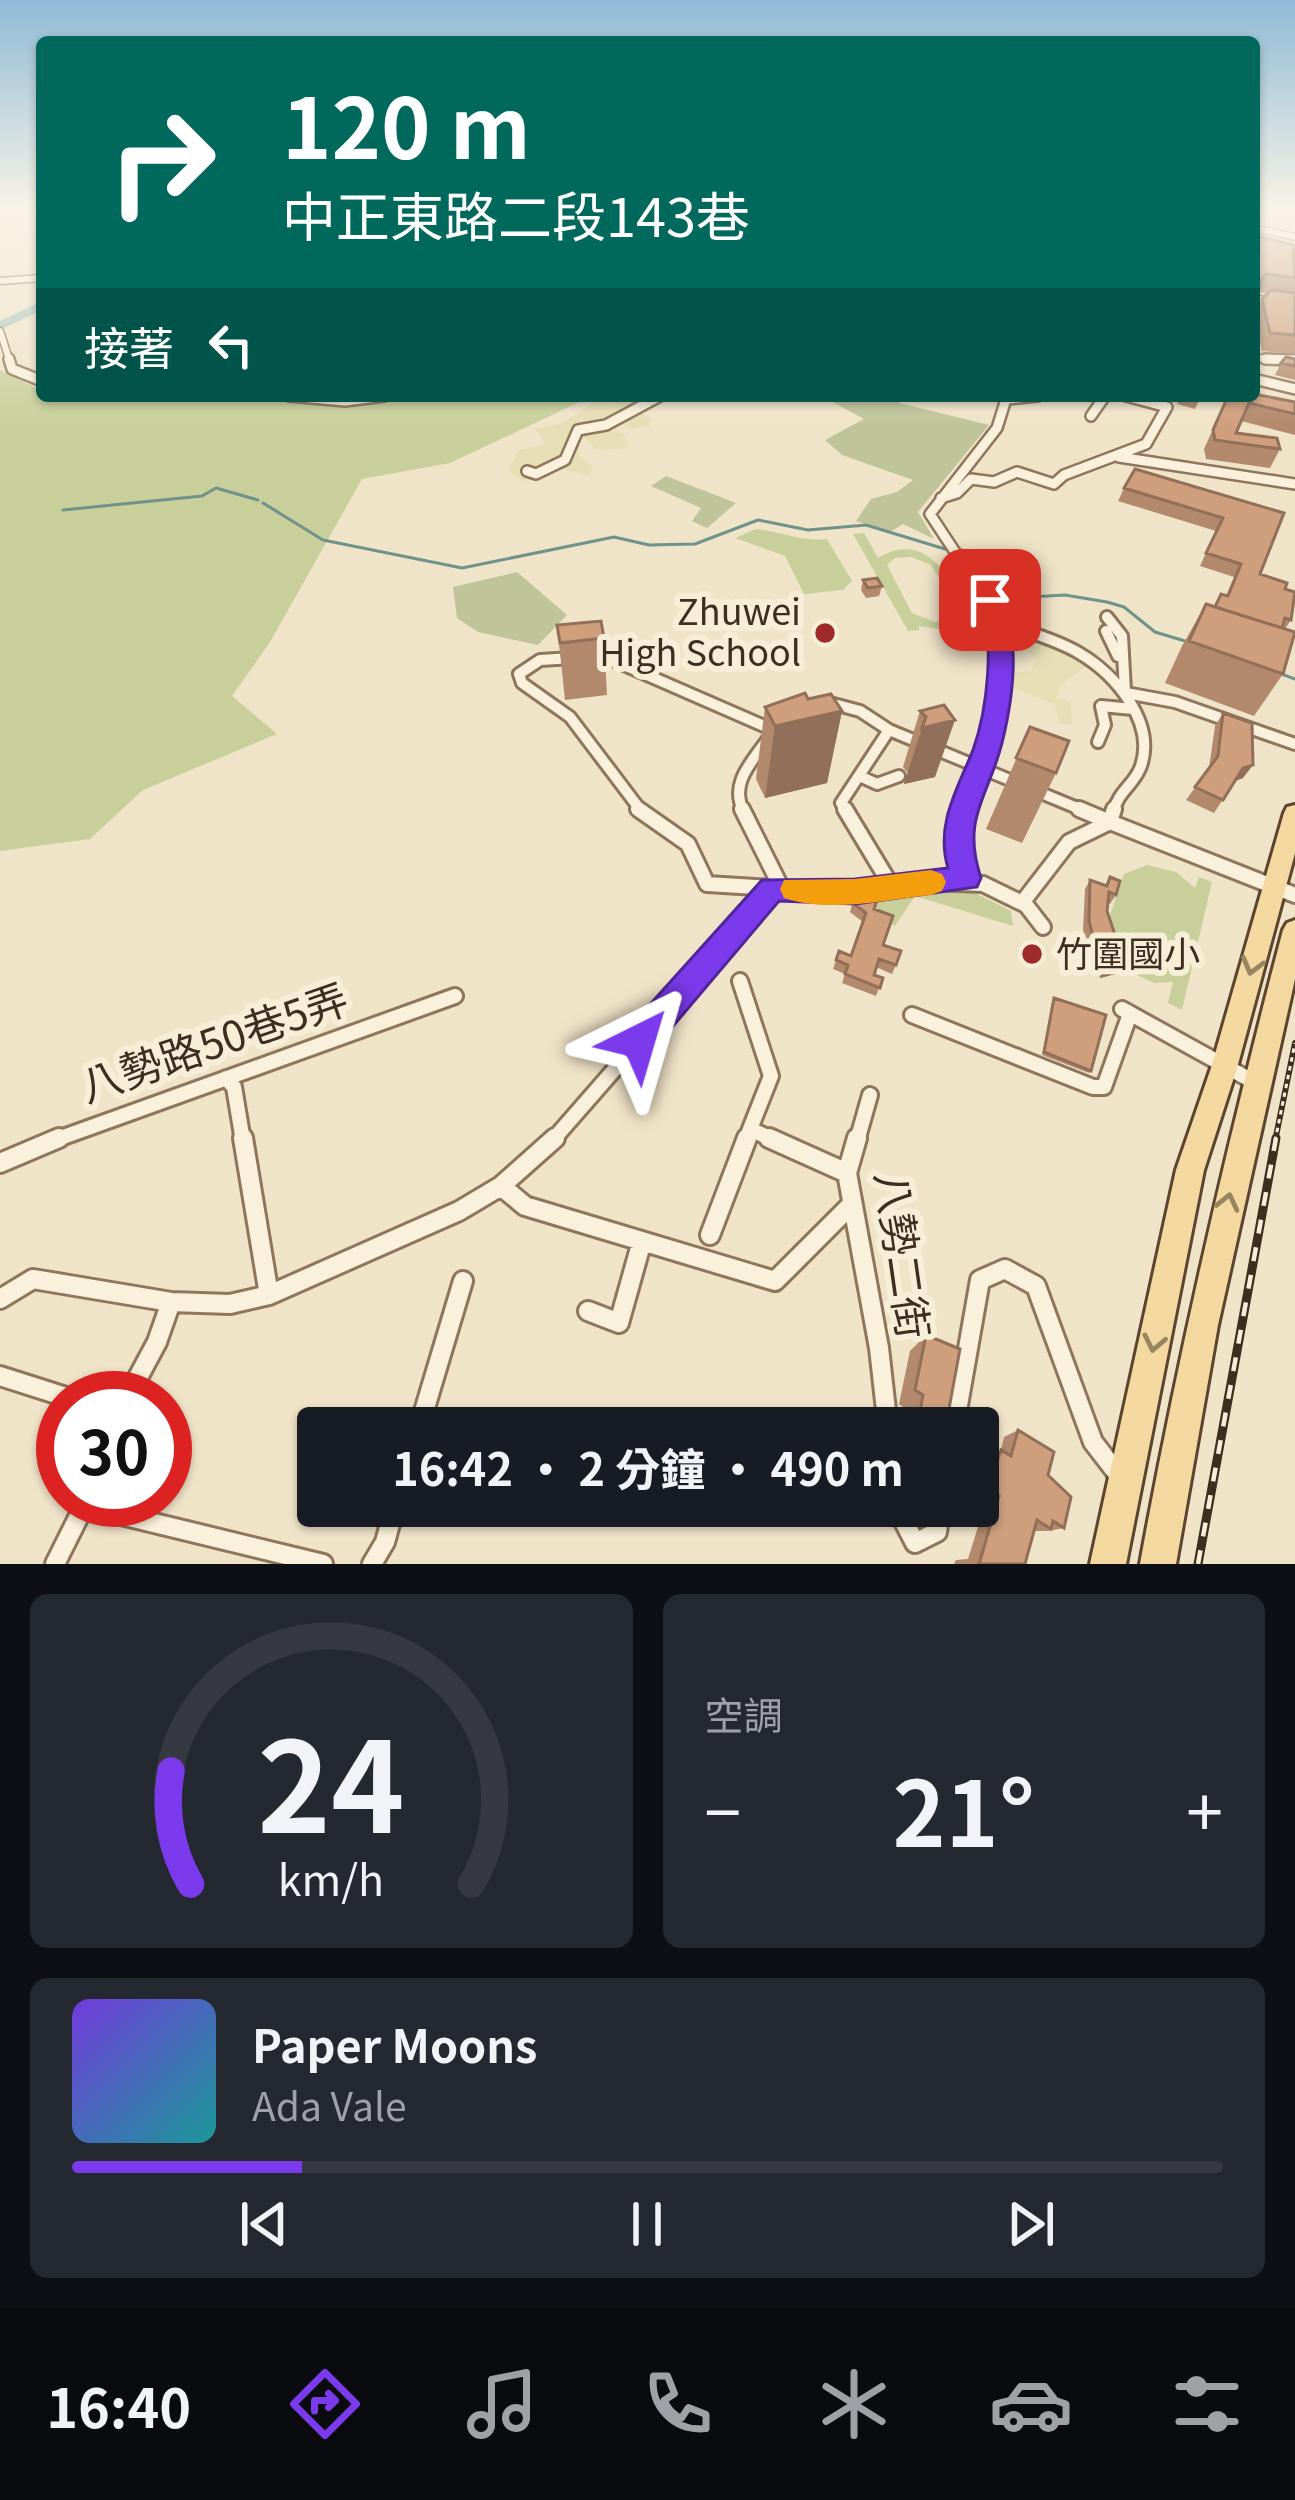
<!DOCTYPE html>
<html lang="zh-TW">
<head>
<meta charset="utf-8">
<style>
	body { margin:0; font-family:Georgia,"Noto Sans TC",serif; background:#242831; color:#f1f3f6; height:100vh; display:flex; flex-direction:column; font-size:45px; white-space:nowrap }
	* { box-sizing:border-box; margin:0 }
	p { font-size:39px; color:#9ea1a6 }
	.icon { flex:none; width:66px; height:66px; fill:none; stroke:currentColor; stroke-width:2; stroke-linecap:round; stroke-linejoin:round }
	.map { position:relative; height:1564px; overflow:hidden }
	.side { display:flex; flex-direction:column; gap:30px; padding:30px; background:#0d0f14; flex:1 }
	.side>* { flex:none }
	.top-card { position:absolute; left:36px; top:36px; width:1224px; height:366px; border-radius:12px; box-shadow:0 3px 9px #0004; background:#00695c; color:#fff; overflow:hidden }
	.speed { position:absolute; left:36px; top:1371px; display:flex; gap:24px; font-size:60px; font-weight:700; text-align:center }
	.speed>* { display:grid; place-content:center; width:156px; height:156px; border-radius:50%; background:#171b24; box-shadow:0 3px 9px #0004; line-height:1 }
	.speed .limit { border:18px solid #d22; background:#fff; color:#111 }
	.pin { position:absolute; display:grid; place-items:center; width:102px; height:102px; color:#fff; margin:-51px; border-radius:24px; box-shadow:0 6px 18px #0006 }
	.me { position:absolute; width:132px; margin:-66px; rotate:40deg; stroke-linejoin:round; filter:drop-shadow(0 0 9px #0008) }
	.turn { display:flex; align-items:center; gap:42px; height:252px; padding:0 48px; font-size:54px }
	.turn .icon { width:156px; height:156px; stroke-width:2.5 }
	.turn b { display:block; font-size:84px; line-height:102px }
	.then { display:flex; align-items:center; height:114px; padding:0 48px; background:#0003; gap:24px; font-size:45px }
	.big { font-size:90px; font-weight:700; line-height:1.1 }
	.side .tile { flex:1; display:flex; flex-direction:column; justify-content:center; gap:18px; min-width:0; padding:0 42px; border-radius:18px; background:#242831 }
	.side .dial { align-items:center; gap:0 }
	.dial svg { height:312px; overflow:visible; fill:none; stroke:#363941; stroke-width:7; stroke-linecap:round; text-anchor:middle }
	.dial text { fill:#f1f3f6; stroke:none }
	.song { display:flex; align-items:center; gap:36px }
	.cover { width:144px; height:144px; border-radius:18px; background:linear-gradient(135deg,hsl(260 70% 55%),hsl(180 70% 35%)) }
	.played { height:12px; border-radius:6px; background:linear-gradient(90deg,#7c3aed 20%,#363941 20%) }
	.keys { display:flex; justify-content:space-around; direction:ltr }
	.heat { display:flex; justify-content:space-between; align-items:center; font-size:66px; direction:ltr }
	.side .tiles { flex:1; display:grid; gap:30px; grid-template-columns:1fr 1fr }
	.tile:last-child { grid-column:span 2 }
	.trip { position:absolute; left:297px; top:1407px; width:702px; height:120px; border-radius:12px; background:#171b24; box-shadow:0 3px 9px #0004; font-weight:700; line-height:120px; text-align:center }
	.menu { display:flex; height:192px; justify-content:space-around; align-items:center; background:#090b0e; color:#9ea1a6 }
	.menu .icon { width:84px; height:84px }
	.menu .active { color:#7c3aed }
	.menu b { font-size:54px; color:#f1f3f6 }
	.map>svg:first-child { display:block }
	.farmland { fill:#e6deb5 }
	.green { fill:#c9cf9b; fill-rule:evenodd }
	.cemetery { fill:#bfc49a }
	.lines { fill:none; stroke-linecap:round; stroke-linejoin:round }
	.stream { stroke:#6f938a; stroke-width:3 }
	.river { fill:#a9c4bc; fill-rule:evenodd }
	.street-far4-casing { stroke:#8d765c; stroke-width:9 }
	.street-far3-casing { stroke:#8d765c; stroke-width:14 }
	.street-far2-casing { stroke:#8d765c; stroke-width:16 }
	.street-far1-casing { stroke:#8d765c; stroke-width:20 }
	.street-casing { stroke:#8d765c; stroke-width:24 }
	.primary-casing { stroke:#5b4430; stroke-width:6 }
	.street-far4 { stroke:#faf1dc; stroke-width:6 }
	.street-far3 { stroke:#faf1dc; stroke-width:9 }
	.street-far2 { stroke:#faf1dc; stroke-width:10 }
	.street-far1 { stroke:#faf1dc; stroke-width:14 }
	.street { stroke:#faf1dc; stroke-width:18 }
	.primary { fill:#f3d9a0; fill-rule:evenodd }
	.rail-far1-casing { stroke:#3d2e20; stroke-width:6 }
	.rail-casing { stroke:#3d2e20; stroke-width:9 }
	.rail-far1 { stroke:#f7eed8; stroke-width:3; stroke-dasharray:4.5; stroke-linecap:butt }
	.rail { stroke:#f7eed8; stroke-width:4.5; stroke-dasharray:14; stroke-linecap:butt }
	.wall { fill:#b2896c }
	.shaded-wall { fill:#916f58 }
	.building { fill:#cf9f7d; stroke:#916f58; stroke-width:3 }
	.oneway { stroke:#988460 }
	.route { fill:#7c3aed; stroke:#51269a; stroke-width:3 }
	.slow { fill:#f59e0b }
	.poi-dot { fill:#9e2a2b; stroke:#f7eed8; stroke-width:4.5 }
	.labels { text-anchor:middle; stroke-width:12; stroke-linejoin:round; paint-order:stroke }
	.poi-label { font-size:36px; fill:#3d2e20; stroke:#f7eed8; text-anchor:end }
	.near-street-label { font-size:42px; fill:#3d2e20; stroke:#f7eed8 }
</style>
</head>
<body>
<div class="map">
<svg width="1295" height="1564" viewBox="0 0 1295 1564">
	<rect width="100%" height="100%" fill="#f0e4c8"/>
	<path class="farmland" d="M604 396H635L632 406 651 419 649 426 631 429 619 422 612 427V431L623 433 629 448 596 450 586 438 577 439 579 456 594 469 587 475 562 469 523 481 508 471 519 450 547 444 535 429 560 424Z
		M1022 633 1090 663 1062 684 1056 697 1071 703 1072 725 1059 723 1055 704 1009 687 1012 673 1031 671 1036 661 1016 636Z"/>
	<path class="green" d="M0 370 42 391V396L112 401 275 396 336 404 390 396H592L450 463 362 479 270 642 232 696 277 734 143 790 90 839 0 851Z
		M756 529C782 531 801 542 827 539L852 581 843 590 804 594 785 556 735 538Z
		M864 533 878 558C923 531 947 573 968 605L966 621 946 630 919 626V630L908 631 853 534ZM911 557 931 565 958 608 954 617 935 622 912 613 887 565 895 558Z
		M1147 865 1176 872 1195 888 1199 877 1212 882 1182 1010 1168 1003 1173 982 1154 983 1122 968 1105 930 1124 874Z
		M967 889 1011 911 1013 926 915 896 895 926 850 903 852 899Z"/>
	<path class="cemetery" d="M836 396H900L899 403 989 425 918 512 934 539 903 524 890 532 856 521 871 499 897 492 913 480 842 455 825 440 864 419 833 402Z
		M666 476 736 503 707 528 692 521 701 508 651 486Z
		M517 572 567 615 538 645 478 632 457 618 453 587Z"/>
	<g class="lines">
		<path class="stream" d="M263 503 323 540 462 568 614 537 649 545 695 544 758 520 808 530 866 525 945 549
			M63 510 202 496 216 488 258 500
			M962 550 991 569 1012 598 1065 595 1107 602 1124 607 1155 632 1185 641
			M1279 673 1295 679"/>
		<path class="river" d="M42 301V310L0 330V321Z"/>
		<defs>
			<path id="street-far4" d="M1254 228 1295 237
				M0 281 42 278
				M1254 309 1258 299 1295 304
				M0 331 10 362
				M1254 358 1295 360"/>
			<path id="street-far3" d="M9 359 12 369 42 381
				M1265 359 1295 360
				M1254 379 1295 389
				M289 396 345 401 385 396
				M1008 399 1038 396
				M1091 416 1105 396
				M1119 457 1295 484
				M527 471 536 474 565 460 578 430 606 425 660 396
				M941 498 957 493 971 479 994 482 1017 472 1054 484 1064 475 1146 444 1167 407 1126 396
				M959 558 930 514 997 428 1007 396"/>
			<path id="street-far2" d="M956 555C971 572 987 588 996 609 1022 667 981 756 964 812
				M1107 617 1122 636 1125 691
				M1001 622C1026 632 1056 639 1079 653 1115 674 1156 722 1141 766 1135 784 1119 790 1113 812
				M1106 631 1118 656
				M593 656 601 655 773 730
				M573 658 540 660 519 674 522 683 570 717 642 812
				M1126 693 1175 702 1295 744
				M826 702 860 711 889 730 841 803 847 812
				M889 730 1087 812
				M1098 742 1105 725 1101 706 1133 709
				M864 778 877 784 899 776
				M744 812C729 784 751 763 767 740"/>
			<path id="street-far1" d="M638 809 688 844 707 884 838 892 934 882 983 884 1026 905 1043 927
				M742 809 782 889
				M845 809 892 887
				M964 809 960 841 966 879
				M1079 809 1110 822 1114 809
				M1025 899 1069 842 1110 822 1295 895
				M740 981 771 1076 750 1129 776 1141
				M1122 1009 1256 1083
				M912 1015 1093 1087H1104L1130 1014
				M226 1078 234 1087 243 1141
				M52 1141 455 996
				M552 1141 772 889
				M746 1141 750 1129
				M857 1141 870 1095"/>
			<path id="street" d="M243 1138 269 1295
				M769 1138 847 1173
				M857 1138 847 1173 879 1348 888 1428
				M0 1163 59 1138
				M501 1186 525 1206 775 1281 852 1204
				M710 1235 747 1138
				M0 1299 33 1279 171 1302 230 1304 269 1295 459 1211 501 1186 555 1138
				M588 1311 619 1323 642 1241
				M0 1376 69 1398
				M127 1398 157 1342 171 1302
				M419 1428 463 1281
				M954 1428 980 1280 1005 1269 1036 1286 1093 1442 1120 1477
				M87 1500 84 1506 323 1564
				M896 1506 915 1543 937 1532 941 1506
				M55 1564 84 1506
				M372 1564 385 1542 395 1506"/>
			<path id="primary" d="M1295 805V853L1237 1068 1204 1170 1126 1564H1090L1176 1170 1211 1068 1284 813 1287 807Z
				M1295 920V979L1218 1325 1176 1564H1140C1179 1350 1228 1140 1283 930L1287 923Z"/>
		</defs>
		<use href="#street-far4" class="street-far4-casing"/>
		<use href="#street-far3" class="street-far3-casing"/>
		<use href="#street-far2" class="street-far2-casing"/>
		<use href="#street-far1" class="street-far1-casing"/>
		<use href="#street" class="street-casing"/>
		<use href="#primary" class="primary-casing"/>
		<use href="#street-far4" class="street-far4"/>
		<use href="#street-far3" class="street-far3"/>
		<use href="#street-far2" class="street-far2"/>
		<use href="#street-far1" class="street-far1"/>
		<use href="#street" class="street"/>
		<use href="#primary" class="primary"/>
		<defs>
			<path id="rail-far1" d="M1275 1141 1295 1043"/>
			<path id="rail" d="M1198 1564 1276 1138"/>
		</defs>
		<use href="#rail-far1" class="rail-far1-casing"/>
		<use href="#rail" class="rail-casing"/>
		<use href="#rail-far1" class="rail-far1"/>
		<use href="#rail" class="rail"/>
	</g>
	<path class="wall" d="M1254 235 1295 262V354L1262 351 1254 316 1262 299 1268 293 1259 292 1254 296Z
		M1295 359V380L1275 375 1281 363Z
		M1180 396H1201L1195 409 1177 404Z
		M1228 396 1295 402V435L1241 421 1236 433 1280 449 1270 468 1206 459 1204 449Z
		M1124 488 1284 513 1260 574 1285 589 1291 620 1285 629 1283 674 1254 716 1165 683 1182 646 1206 604 1214 606 1221 594 1226 596 1234 577 1200 566 1216 531 1118 501Z
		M863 580 882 586 879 596 866 598 861 590Z
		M557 625 604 638 607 695 565 700Z
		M808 699 842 711 827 783 765 798 756 779 765 707Z
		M944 705 935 777 904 784 908 773 903 767 920 711Z
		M1223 713 1243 778 1235 781 1214 813 1186 800 1209 768 1215 726Z
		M1030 727 1056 773 1022 843 986 829Z
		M1110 877 1116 895 1110 904 1108 903 1107 911 1119 973 1100 978 1089 953 1083 930 1085 889 1090 880 1105 885Z
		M855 895 874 910 883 945 896 965 892 974 876 967 874 975 883 978 876 996 842 983 845 974 833 969 839 951 851 956 863 922 850 912Z
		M1054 998 1091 1071 1089 1073 1042 1055Z
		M926 1335 948 1414 953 1428H902L906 1409 899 1404 910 1351Z
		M1018 1430 1048 1475 1064 1528 1048 1531H1034L1025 1564H954L956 1560 968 1559 986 1501 978 1496V1487L988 1456 1001 1450 1004 1437Z"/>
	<path class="shaded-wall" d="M1267 274 1259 292 1254 296 1258 281Z
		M842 711 827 783 765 798 775 726Z
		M955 720 935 777 904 784 922 728Z
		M1253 765 1243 778 1234 781 1243 768Z
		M1125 965 1119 973 1100 978 1106 969Z"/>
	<path class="building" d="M1254 235 1293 245 1295 278 1267 274 1258 281 1254 265Z
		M1271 290 1295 293V335L1270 333 1262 299Z
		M1286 357 1295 359V366L1281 363Z
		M1254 394 1295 402V414L1249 403 1236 433 1277 438 1280 449 1215 440 1213 430 1228 396H1254Z
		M1135 469 1284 513 1260 574 1287 583 1285 589 1295 592 1291 620 1285 618 1282 628 1215 607 1221 594 1228 596 1241 564 1206 553 1223 518 1124 488Z
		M877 578 882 586 868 588 863 580Z
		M1206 604 1295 632 1283 674 1189 641Z
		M601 621 604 638 560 643 557 625Z
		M805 693 808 699 831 694 842 711 775 726 765 707Z
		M944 705 955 720 922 728 926 717 920 711Z
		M1223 713 1252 723 1253 765 1243 768 1223 800 1195 787 1218 756Z
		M1030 727 1069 741 1056 773 1016 758Z
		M1110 877 1120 881 1116 895 1109 892 1107 911 1125 965 1106 969 1095 944 1089 921 1090 880 1107 886Z
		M855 895 877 900 874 909 893 916 883 945 901 951 896 965 879 959 874 975 883 978 880 988 845 974 848 965 836 960 839 951 851 956 866 913 853 903Z
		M1054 998 1106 1015 1091 1071 1044 1052Z
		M926 1335 960 1349 948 1414 955 1417 953 1428H917L923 1395 915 1390Z
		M1018 1430 1054 1452 1048 1475 1071 1497 1064 1528 1053 1521 1051 1529 1037 1520 1025 1564H979L999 1496 989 1490 997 1461 1001 1450 1011 1456Z"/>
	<defs><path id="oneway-chevron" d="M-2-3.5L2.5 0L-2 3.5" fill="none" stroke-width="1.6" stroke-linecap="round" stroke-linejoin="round" transform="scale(3)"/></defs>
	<g class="oneway">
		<use href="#oneway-chevron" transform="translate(1252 966) rotate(105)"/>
		<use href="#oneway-chevron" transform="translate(1228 1202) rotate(-77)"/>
		<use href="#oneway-chevron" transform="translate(1154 1343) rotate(102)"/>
	</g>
	<linearGradient id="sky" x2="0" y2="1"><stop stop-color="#8fbad6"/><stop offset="0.49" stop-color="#f8f3e6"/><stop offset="1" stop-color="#f8f3e6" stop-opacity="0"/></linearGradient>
	<rect width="1295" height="427" fill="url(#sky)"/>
	<path class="route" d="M990 593 998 595C1022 636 1013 698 1002 743 988 798 961 818 981 878L977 887 855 904 779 901 651 1052 639 1057 627 1052 622 1041 627 1030 762 880 855 879 948 868C935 825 957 790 973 750 987 711 996 637 979 600Z"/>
	<path class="slow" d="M931 870 942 874 946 882 942 891 931 895C885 900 829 913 784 898L780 889 784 880 855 879Z"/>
	<g class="poi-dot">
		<circle cx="825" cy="633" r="12"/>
		<circle cx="1032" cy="954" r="12"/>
	</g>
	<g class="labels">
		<g class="poi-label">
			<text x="801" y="625">Zhuwei<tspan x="801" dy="41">High School</tspan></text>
			<text x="1056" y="967" text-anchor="start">竹圍國小</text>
		</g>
		<g class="near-street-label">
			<text transform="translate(214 1043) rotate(-19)" y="15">八勢路50巷5弄</text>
			<text transform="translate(902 1255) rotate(82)" y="15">八勢二街</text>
		</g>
	</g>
</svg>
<div class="speed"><div class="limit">30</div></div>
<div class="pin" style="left:990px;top:600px;background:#d93025"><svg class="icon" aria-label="arrive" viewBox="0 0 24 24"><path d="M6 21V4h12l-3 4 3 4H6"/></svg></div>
<svg class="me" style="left:639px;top:1041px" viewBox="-20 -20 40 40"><path d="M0-17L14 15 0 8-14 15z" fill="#7c3aed" stroke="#fff" stroke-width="4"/></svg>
<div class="trip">16:42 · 2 分鐘 · 490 m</div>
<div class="top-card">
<div class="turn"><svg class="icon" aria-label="right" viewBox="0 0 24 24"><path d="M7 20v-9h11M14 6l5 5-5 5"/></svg><div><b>120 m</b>中正東路二段143巷</div></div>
<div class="then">接著<svg class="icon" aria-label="left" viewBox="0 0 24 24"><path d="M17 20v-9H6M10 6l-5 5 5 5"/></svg></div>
</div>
</div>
<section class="side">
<div class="tiles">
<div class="tile dial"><svg viewBox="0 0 100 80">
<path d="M14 69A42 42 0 1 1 86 69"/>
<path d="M14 69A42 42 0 0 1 9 40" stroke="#7c3aed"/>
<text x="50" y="56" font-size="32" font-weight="700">24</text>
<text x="50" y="72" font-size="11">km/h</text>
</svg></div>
<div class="tile"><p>空調</p>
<div class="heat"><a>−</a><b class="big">21°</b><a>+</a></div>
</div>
<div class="tile">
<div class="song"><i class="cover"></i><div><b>Paper Moons</b><p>Ada Vale</p></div></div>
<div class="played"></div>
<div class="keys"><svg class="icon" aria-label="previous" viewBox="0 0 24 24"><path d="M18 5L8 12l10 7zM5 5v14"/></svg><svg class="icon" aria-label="pause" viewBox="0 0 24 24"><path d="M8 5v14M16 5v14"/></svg><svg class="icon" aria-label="next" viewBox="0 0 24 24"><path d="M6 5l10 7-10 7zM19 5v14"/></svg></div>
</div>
</div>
</section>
<nav class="menu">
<b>16:40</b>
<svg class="icon active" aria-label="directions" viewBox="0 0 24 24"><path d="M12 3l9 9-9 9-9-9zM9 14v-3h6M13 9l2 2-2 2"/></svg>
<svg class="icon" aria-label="music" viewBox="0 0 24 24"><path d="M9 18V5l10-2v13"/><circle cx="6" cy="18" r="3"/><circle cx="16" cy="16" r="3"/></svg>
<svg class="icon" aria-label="phone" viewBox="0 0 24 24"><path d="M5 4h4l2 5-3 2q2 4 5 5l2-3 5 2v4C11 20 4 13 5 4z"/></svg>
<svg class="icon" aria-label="climate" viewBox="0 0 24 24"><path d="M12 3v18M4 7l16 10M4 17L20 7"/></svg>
<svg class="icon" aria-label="car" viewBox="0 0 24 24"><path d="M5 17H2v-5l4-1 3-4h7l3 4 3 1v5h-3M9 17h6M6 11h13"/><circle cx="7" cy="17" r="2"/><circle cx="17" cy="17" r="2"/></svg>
<svg class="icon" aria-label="filters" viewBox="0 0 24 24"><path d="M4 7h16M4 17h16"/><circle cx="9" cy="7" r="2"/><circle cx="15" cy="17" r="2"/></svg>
</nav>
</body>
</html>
